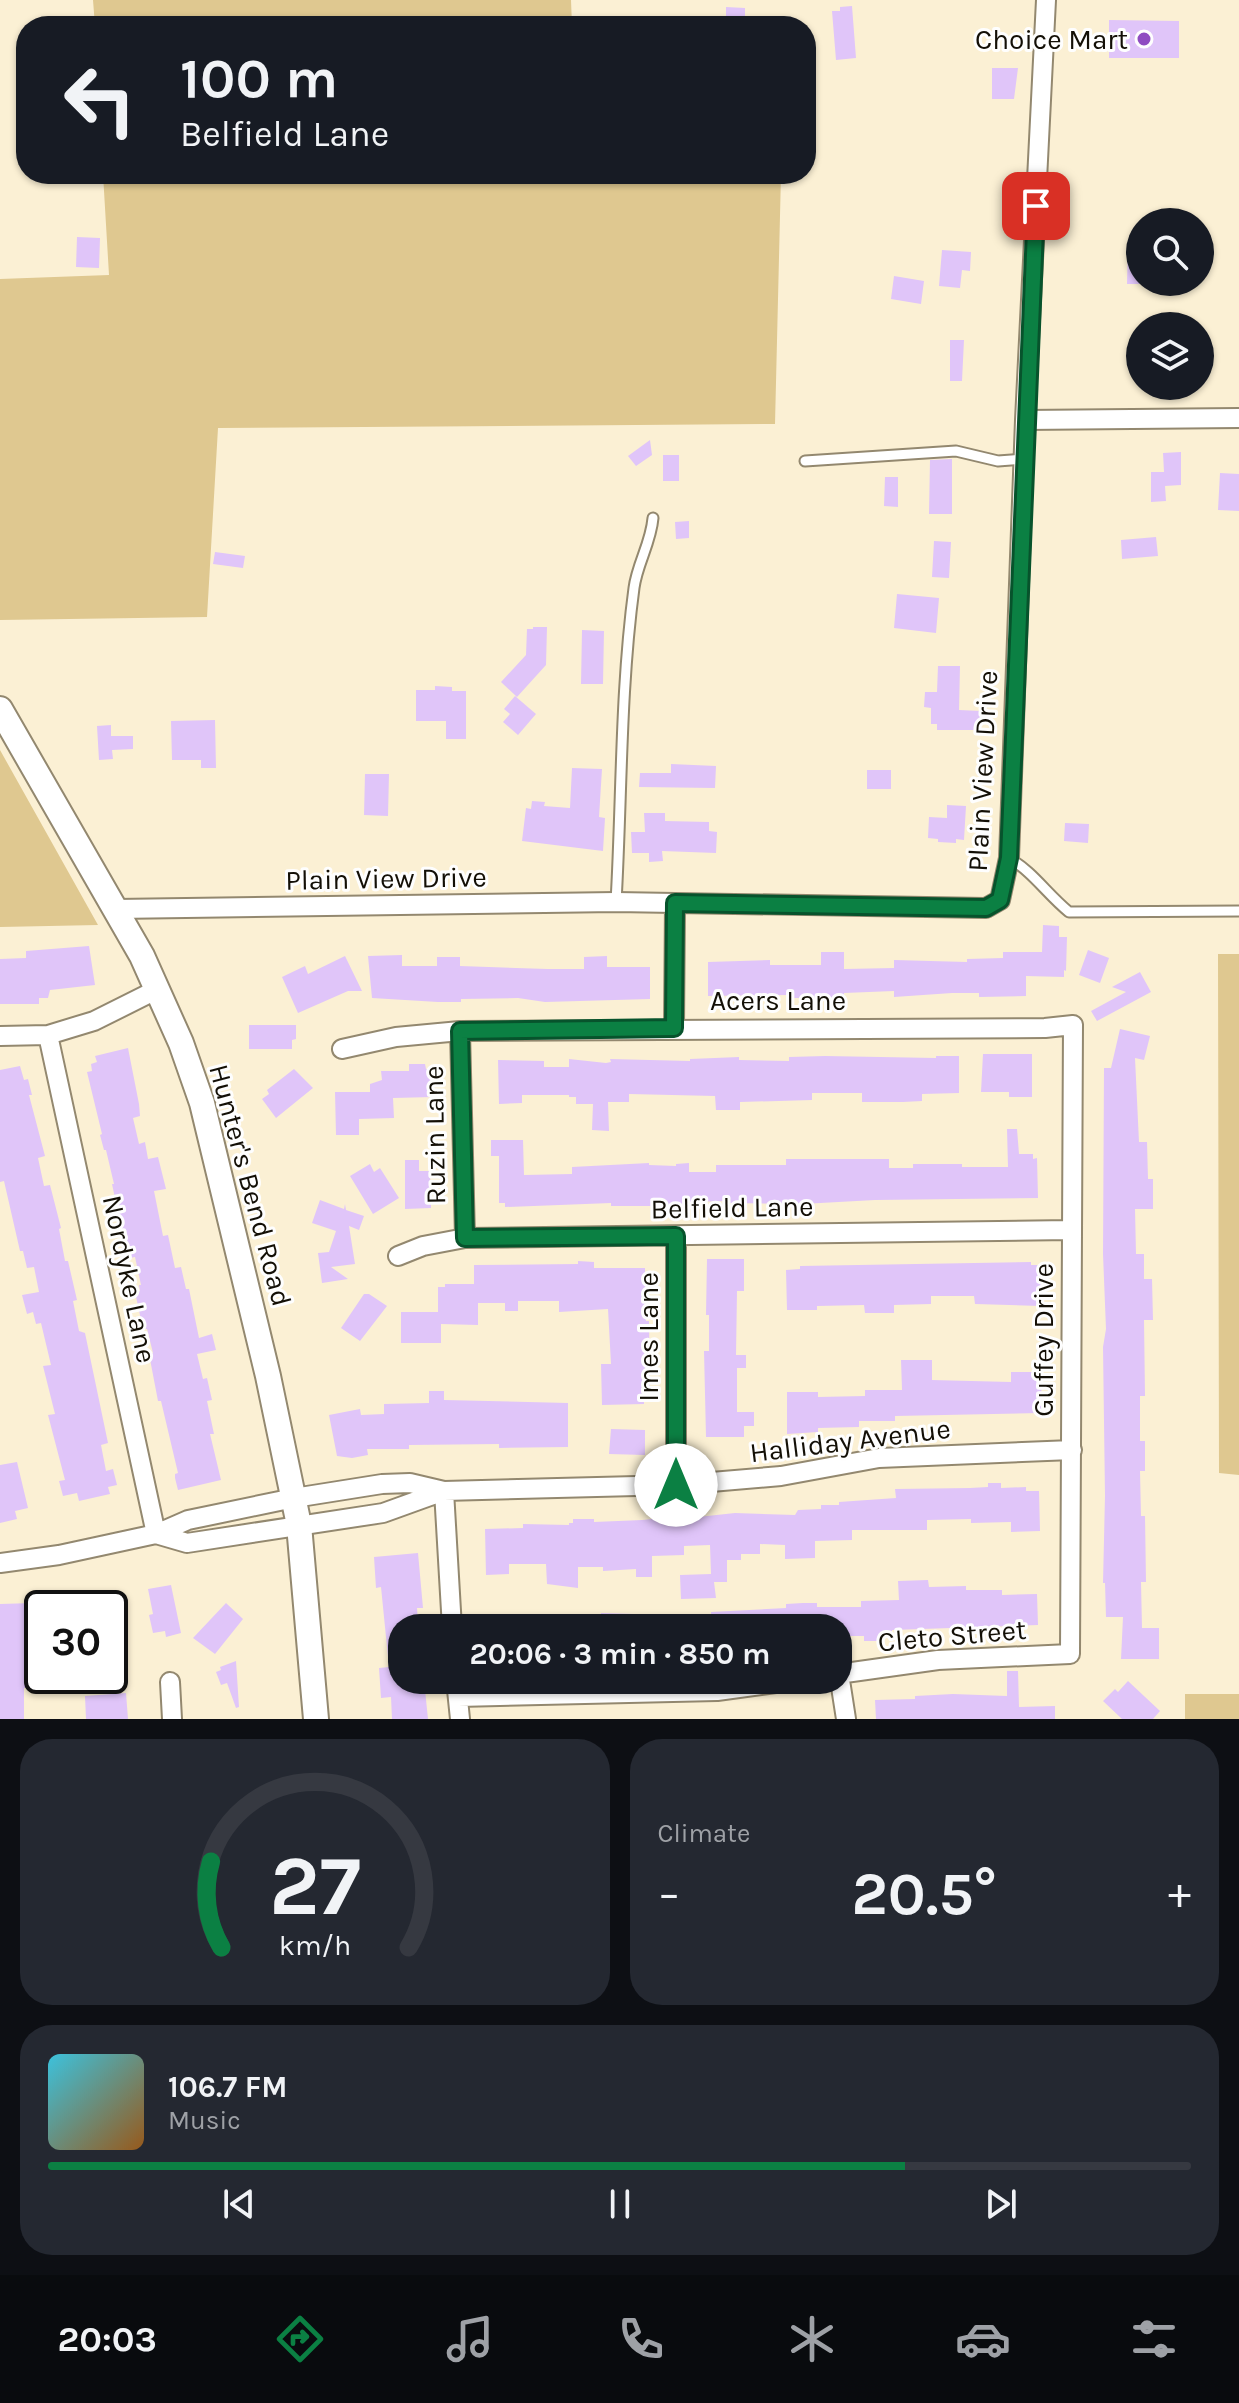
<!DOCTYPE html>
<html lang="en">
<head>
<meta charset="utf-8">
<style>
	body { margin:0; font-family:Karla,sans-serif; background:#242831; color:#f1f3f6; height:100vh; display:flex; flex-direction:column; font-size:30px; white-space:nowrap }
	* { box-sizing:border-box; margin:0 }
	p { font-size:26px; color:#9ea1a6 }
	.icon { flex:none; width:44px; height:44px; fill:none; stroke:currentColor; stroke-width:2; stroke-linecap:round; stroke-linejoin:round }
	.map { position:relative; height:1719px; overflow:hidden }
	.drawer { display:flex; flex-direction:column; gap:20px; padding:20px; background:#0d0f14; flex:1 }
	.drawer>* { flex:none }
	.banner { position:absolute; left:16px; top:16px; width:800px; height:168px; border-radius:32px; box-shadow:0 2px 6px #0004; background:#171b24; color:#f1f3f6; overflow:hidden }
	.controls { position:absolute; left:1126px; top:208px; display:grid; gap:16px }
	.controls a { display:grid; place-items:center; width:88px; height:88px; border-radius:50%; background:#171b24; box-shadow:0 2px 6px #0004; font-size:40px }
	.speed { position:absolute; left:24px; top:1590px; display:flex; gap:16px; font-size:40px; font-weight:700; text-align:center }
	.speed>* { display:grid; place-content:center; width:104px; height:104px; border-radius:50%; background:#171b24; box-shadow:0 2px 6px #0004; line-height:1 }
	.speed .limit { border:4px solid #111; border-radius:12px; background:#fff; color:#111 }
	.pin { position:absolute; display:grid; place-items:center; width:68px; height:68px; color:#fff; margin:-34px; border-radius:16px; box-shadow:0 4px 12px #0006 }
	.me { position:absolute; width:88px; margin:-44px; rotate:0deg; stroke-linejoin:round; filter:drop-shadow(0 0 6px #0008) }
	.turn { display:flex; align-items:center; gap:28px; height:168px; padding:0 32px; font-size:36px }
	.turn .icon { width:104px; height:104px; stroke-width:2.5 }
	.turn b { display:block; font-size:56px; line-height:68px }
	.big { font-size:60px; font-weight:700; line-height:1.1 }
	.drawer .widget { flex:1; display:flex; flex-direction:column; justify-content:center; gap:12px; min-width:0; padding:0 28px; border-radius:32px; background:#242831 }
	.drawer .dial { align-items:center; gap:0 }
	.dial svg { height:208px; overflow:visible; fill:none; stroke:#363941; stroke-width:7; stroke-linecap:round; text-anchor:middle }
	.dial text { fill:#f1f3f6; stroke:none }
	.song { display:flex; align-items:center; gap:24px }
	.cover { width:96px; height:96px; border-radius:12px; background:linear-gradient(135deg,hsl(190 70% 55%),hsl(30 70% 35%)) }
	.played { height:8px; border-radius:4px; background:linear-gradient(90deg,#0b8043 75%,#363941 75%) }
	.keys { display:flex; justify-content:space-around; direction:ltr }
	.heat { display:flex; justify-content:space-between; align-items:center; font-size:44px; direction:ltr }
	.drawer .tiles { flex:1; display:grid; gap:20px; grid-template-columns:1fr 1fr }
	.widget:last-child { grid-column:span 2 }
	.trip { position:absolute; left:388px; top:1614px; width:464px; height:80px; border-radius:32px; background:#171b24; box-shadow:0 2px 6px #0004; font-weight:700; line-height:80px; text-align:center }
	.menu { display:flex; height:128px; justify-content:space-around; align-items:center; background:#090b0e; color:#9ea1a6 }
	.menu .icon { width:56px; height:56px }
	.menu .selected { color:#0b8043 }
	.menu b { font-size:36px; color:#f1f3f6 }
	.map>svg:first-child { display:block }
	.green { fill:#dfc890 }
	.building { fill:#e0c5f9 }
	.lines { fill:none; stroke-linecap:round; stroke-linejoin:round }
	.service-casing { stroke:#93886f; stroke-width:13 }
	.minor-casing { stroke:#93886f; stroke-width:22 }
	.tertiary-casing { stroke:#93886f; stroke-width:28 }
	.service { stroke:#fff; stroke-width:9 }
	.minor { stroke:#fff; stroke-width:18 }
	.tertiary { stroke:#fff; stroke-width:24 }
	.route-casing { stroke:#07532c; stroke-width:20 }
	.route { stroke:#0b8043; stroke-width:14 }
	.poi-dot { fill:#8f4cc1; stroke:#fefefe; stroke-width:3 }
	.labels { text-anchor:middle; stroke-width:6; stroke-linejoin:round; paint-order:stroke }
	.poi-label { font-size:28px; fill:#130f06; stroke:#fefefe; text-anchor:end }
	.street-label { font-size:28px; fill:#130f06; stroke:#fefefe }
</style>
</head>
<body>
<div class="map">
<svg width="1239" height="1719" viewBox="0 0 1239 1719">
	<rect width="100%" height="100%" fill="#fbf0d4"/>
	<path class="green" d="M93 0H571L572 26H95Z
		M103 174H781L775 424 218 428 207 617 0 620V279L109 275Z
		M0 750 98 925 0 927Z
		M1218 954H1239V1475L1219 1473Z
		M1239 1694V1719H1185V1694Z"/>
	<path class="building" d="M852 6 856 58 836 60 832 11H840V7Z
		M726 7 745 8V26H726Z
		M1109 20 1179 21V58H1109Z
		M992 68H1018L1014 99H992Z
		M77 237 100 238 99 268 76 267Z
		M1128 241H1140V284H1127Z
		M942 250 971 252 970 271 962 270 960 288 939 286Z
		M894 276 924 281 921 304 891 299Z
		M950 340H964L962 381H950Z
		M650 440 652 455 636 466 628 456Z
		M1181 452V485L1165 486 1166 501 1151 502V472H1164L1163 453Z
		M663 455H679V481H663Z
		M952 459V514H929L930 460Z
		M1220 473 1239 474V511L1218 510Z
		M885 477H898V507L884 506Z
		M689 521V538L676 539 675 522Z
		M1156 537 1158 556 1122 559 1121 540Z
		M934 541 951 542 949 578 932 577Z
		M215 552 245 556 243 568 213 564Z
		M897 594 939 598 936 633 894 628Z
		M533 627H547L546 665 517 697 501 682 526 655 527 629H533Z
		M582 630 604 631 603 684H581Z
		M938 666H960L959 710 981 711 980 730H937V724H931V708L924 707 925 692H937Z
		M435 686 452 687V691H466V739H446V721H416V690H435Z
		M515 696 536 714 518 735 503 722 510 714 504 709Z
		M215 720 216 768H201V760H172L171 721Z
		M111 725V736H133V749L112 750 113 759 99 760 97 726Z
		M671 764 716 766 715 788 639 787 640 773H671Z
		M572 768 602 769 599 817 605 818 603 851 522 841 526 808 531 809 532 801 545 802 544 806 570 808Z
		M867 770H891V789H867Z
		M365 774H389L388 816 364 815Z
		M947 805 966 806 964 840 956 839V843L938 842V839L928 838 929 817 947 818Z
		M644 813H665V821L709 822V831L717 832 716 853 662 851 663 861 649 862V853H632L631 832H645Z
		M1065 823 1089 824 1088 843 1064 841Z
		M1043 925 1059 926V937H1067L1066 971 1064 970V977L1026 976V996L979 997V993H952L894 997V991L844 993V998H790V995L708 996V962L770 960V965H821V952H844V969L894 968V960L967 962V959L1003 958V952H1042Z
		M89 946 95 985 50 990 48 998H39V1004H0V959L26 958V951Z
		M1088 950 1109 958 1100 983 1079 975Z
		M402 955V966H437V957H460V966L548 969H584V957L607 956V967H650V999L545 1002 518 998 461 999V1002H438L372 998 368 956Z
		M345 956 362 991H348L298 1013 282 977 305 966 308 974Z
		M1140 972 1151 992 1097 1021 1091 1011 1126 992 1112 987Z
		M249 1025H296V1039L292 1040V1049H249Z
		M1120 1029 1150 1036 1144 1060 1135 1058 1139 1142H1147L1148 1179H1153V1209H1135L1136 1254H1144V1279H1152L1153 1320H1144L1145 1396H1140V1441H1145V1471H1140L1141 1516H1145L1146 1582H1141L1142 1628H1159V1659H1121L1123 1617H1106L1105 1583H1103L1105 1496 1103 1347 1106 1329 1103 1254 1104 1068H1111Z
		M128 1048 139 1104 140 1116 133 1118 139 1144 145 1142 148 1159 158 1157 166 1189 154 1191 163 1236 168 1235 175 1268 181 1267 186 1289H189L199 1338 212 1334 216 1350 197 1354 203 1379 207 1378 212 1400 207 1401 214 1434H210L221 1480 178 1490 175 1478V1474L178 1473 161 1401H158L149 1354 153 1353 147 1329H143L135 1292 140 1291 139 1285H141L135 1257 130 1258 123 1236 112 1184H114L106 1150H104L100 1135 102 1134 87 1072 92 1071 91 1064 97 1062 95 1056Z
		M983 1054H1032V1097H1009V1092H981Z
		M825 1056 936 1058V1056H959V1093L922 1094V1101L903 1102H862V1093H812V1100L740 1102V1110H716L715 1096 629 1094V1102H608L609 1131 592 1130 593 1104H576V1097H569V1095H522V1103L499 1104 498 1060 544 1061V1067H569V1059L606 1063 611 1062 610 1059 690 1061V1059L739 1057V1060L789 1061V1057Z
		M409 1064H425L426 1069H433V1097L393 1098 394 1118 359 1119V1135H336L335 1092H370V1084L382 1080 381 1071H409Z
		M20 1066 24 1080 28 1079 32 1095H29L45 1156 38 1158 44 1186 50 1185 61 1228 59 1229 65 1261H68L77 1300 73 1301 79 1331 85 1333 108 1443 101 1445 106 1471 113 1469 117 1485 108 1487 110 1494 79 1501 77 1493 63 1496 59 1481 65 1480 48 1415 55 1414 43 1366 51 1365 41 1323 36 1324 33 1312 27 1314 22 1295 39 1292 34 1267 27 1268 23 1251H20L4 1181 0 1182V1070Z
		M294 1069 313 1088 276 1118 262 1099 269 1094 267 1090Z
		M1007 1129H1017L1019 1154H1033V1159L1037 1158 1038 1198 875 1200 802 1204 728 1203V1201L690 1202V1206H611V1203L505 1207V1203H499V1156H491V1140H523L524 1175 572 1174V1167L649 1163V1165L676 1166V1164L689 1163V1172H716V1165H786V1159H889V1168H913V1164H962V1167H1008Z
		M405 1160H419V1171H430L431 1208 405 1209Z
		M370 1164 374 1172 380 1168 399 1198 373 1214 350 1176Z
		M320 1200 344 1209 345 1204 346 1210 364 1216 359 1230 349 1226 355 1264 331 1267 348 1279 322 1283 318 1253 329 1252 336 1231 312 1223Z
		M707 1259H744V1291H737L736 1355H746V1368H737V1412H754V1426H744V1437H706L704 1351H709V1315H706Z
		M578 1261 594 1262V1268H645V1274H650V1292H646V1321H649L650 1400H644V1404L602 1405 601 1364H611L608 1309 559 1312V1301H518V1311H505V1303H478V1325L441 1324V1343H401V1312H438V1287H445V1284H474V1265L578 1264Z
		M1031 1262V1265H1041V1306L975 1304 974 1296H931V1304L894 1305V1313H865L864 1305 817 1306V1310H787L786 1270 800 1269V1266Z
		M364 1294H369L387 1306 360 1341 341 1328Z
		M901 1360H932V1380L1011 1382V1372H1041L1042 1413 895 1416V1421H859V1427L818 1428V1432L787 1434V1392H818V1397L865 1396V1390H902Z
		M429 1391H444V1400L568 1403V1447L499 1448V1444L409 1445V1449H367L368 1455 352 1458 337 1456 329 1415 360 1409 361 1415 384 1414V1404L429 1403Z
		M611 1429 645 1430V1455L609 1454Z
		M17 1462 28 1508 15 1511 17 1519 0 1523V1465Z
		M988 1483H1001V1488L1026 1487V1491H1039L1040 1531 1011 1532V1522L971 1523V1519L927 1520V1530H852V1540L815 1541V1558L785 1559V1545L760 1544V1554H741V1560H727V1582H714L716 1598 681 1599 680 1575 711 1574 710 1545 684 1546V1555L652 1556V1577H636V1569L603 1571V1567H578V1588L547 1584 546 1564H509V1574L486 1575 485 1529 523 1528V1524L569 1525V1523H573V1519H594V1522L642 1520 652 1519V1515H664L689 1514V1518L735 1513 795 1515 798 1510 821 1509V1505H839V1502L896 1498 895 1489 970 1488 988 1487Z
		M418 1553 423 1608H417L418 1622 402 1623V1680H424L428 1719H392L391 1697 381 1698 379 1668 389 1667 381 1587 376 1588 374 1557Z
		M928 1580 929 1587 966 1586V1590H1002V1595L1037 1594 1038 1625 892 1630V1635H878V1641H864V1636H838V1628H712L711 1612 786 1608V1604L803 1603H817V1607H861V1601L899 1600 898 1581Z
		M171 1585 181 1633 166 1637 165 1631 153 1633 149 1615 153 1614 148 1589Z
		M34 1603 36 1664H40L41 1679H28V1688H24V1719H0V1604Z
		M226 1603 243 1619 215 1654 193 1638Z
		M601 1613 667 1615 668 1628H601Z
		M110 1649 127 1657 121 1671 110 1666Z
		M236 1661 239 1707 236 1708 227 1683 221 1685 216 1672 221 1670 220 1667Z
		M1007 1671H1018L1019 1707 1055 1706V1719H876L875 1700 915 1699V1696L953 1694 1007 1696Z
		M1128 1681 1160 1711 1153 1719H1122L1103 1701 1115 1689 1118 1692Z
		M126 1693 128 1719H86L85 1696Z"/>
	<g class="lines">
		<defs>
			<path id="service" d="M805 461 956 451 998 461 1024 459
				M1009 858C1033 872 1047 894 1069 912L1239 911
				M616 902C622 798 620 692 634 588 637 564 651 543 653 518"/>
			<path id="minor" d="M1025 420 1239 418
				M116 909 616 902 986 908 1000 900 1009 858 1025 420 1046 0
				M674 1028 675 903
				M460 1031 465 1238
				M48 1035 156 1534
				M0 1036 48 1035 94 1021 158 989
				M342 1049 396 1037 460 1031 1045 1028 1073 1025 1070 1654 938 1660 838 1674
				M676 1236V1485
				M398 1256 423 1246 465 1238 1070 1230
				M444 1491 452 1628
				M156 1534 187 1543 383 1513 444 1491
				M0 1563 59 1555 156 1534 188 1520 294 1498 382 1484 410 1483 444 1491 676 1485 781 1476 879 1458 1072 1450
				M839 1674 846 1719
				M456 1680 460 1719
				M170 1682 172 1719
				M458 1697 717 1691 798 1680"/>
			<path id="tertiary" d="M0 709 142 956 181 1043 202 1103 268 1376 299 1525 316 1719"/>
		</defs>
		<use href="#service" class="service-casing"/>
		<use href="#minor" class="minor-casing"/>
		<use href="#tertiary" class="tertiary-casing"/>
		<use href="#service" class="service"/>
		<use href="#minor" class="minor"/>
		<use href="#tertiary" class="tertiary"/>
	</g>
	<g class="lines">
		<defs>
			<path id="route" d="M676 1485V1236L465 1238 460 1031 674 1028 675 903 986 908 1000 900 1009 858 1036 206"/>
		</defs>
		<use href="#route" class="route-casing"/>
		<use href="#route" class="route"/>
	</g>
	<circle class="poi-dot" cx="1144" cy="39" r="8"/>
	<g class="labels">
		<g class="poi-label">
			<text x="1128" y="49">Choice Mart</text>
		</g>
		<g class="street-label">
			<text transform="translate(982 771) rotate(-87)" y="10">Plain View Drive</text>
			<text transform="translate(386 878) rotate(-1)" y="10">Plain View Drive</text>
			<text x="778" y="1010">Acers Lane</text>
			<text transform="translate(434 1135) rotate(-91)" y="10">Ruzin Lane</text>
			<text transform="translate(251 1185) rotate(75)" y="10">Hunter's Bend Road</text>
			<text transform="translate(732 1207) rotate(-1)" y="10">Belfield Lane</text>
			<text transform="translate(130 1279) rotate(78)" y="10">Nordyke Lane</text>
			<text transform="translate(648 1337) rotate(-90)" y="10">Imes Lane</text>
			<text transform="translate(1043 1340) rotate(-90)" y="10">Guffey Drive</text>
			<text transform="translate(850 1440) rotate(-7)" y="10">Halliday Avenue</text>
			<text transform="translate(952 1635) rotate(-5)" y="10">Cleto Street</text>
		</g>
	</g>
</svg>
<div class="controls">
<a><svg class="icon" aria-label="search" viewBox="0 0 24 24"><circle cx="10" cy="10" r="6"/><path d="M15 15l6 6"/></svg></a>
<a><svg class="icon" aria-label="layers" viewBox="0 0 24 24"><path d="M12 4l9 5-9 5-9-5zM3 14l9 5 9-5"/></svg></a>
</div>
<div class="speed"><div class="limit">30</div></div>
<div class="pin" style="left:1036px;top:206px;background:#d93025"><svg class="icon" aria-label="arrive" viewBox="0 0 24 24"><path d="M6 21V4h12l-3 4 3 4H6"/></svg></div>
<svg class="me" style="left:676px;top:1485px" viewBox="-20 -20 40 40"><circle r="19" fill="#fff"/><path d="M0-13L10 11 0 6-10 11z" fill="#0b8043"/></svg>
<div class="trip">20:06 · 3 min · 850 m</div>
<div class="banner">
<div class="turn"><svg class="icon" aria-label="left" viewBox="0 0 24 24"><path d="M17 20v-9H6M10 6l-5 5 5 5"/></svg><div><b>100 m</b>Belfield Lane</div></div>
</div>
</div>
<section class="drawer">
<div class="tiles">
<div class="widget dial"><svg viewBox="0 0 100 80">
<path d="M14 69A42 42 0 1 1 86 69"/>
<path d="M14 69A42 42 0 0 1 10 36" stroke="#0b8043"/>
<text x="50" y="56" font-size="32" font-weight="700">27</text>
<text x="50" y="72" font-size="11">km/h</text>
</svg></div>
<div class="widget"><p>Climate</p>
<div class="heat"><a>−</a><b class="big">20.5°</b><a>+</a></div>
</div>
<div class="widget">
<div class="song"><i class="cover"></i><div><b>106.7 FM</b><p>Music</p></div></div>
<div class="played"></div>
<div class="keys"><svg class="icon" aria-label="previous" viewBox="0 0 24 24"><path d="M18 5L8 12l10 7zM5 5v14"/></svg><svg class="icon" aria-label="pause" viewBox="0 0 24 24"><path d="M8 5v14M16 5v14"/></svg><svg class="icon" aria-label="next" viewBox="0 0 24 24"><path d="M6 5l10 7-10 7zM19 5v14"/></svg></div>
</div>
</div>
</section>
<nav class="menu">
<b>20:03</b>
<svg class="icon selected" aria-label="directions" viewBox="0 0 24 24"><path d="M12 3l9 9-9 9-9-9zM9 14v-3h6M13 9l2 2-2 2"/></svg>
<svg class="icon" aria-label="music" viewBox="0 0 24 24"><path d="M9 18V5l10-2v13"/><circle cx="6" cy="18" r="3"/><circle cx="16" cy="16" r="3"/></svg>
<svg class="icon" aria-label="phone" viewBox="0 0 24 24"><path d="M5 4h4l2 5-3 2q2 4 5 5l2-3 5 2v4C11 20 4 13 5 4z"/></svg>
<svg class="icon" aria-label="climate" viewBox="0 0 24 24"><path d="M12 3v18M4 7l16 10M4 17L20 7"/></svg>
<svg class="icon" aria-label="car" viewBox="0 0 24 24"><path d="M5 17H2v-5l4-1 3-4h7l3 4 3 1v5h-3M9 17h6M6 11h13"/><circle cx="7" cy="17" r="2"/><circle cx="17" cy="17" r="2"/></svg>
<svg class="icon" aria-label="filters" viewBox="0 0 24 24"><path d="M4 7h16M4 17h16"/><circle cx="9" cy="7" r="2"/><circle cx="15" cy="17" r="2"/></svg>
</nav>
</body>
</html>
